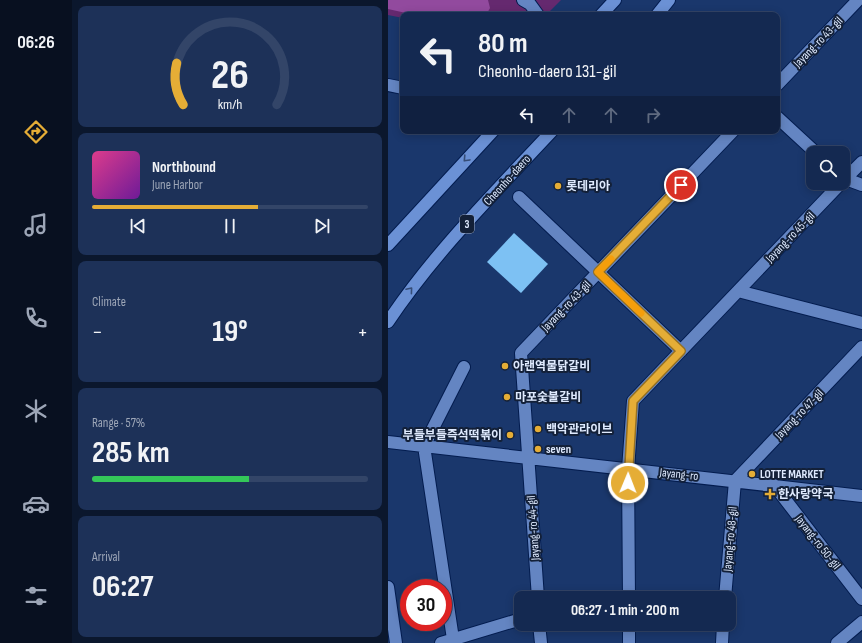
<!DOCTYPE html>
<html lang="en">
<head>
<meta charset="utf-8">
<style>
	body { margin:0; font-family:"Sofia Sans Condensed","Noto Sans KR",sans-serif; background:#1d3158; color:#f1f3f6; height:100vh; display:flex; flex-direction:column; font-size:15px; white-space:nowrap }
	* { box-sizing:border-box; margin:0 }
	p { font-size:13px; color:#9da6b7 }
	.icon { flex:none; width:22px; height:22px; fill:none; stroke:currentColor; stroke-width:2; stroke-linecap:round; stroke-linejoin:round }
	.map { position:relative; flex:1; overflow:hidden }
	.details { display:flex; flex-direction:column; gap:6px; padding:6px; background:#0b172d; width:316px }
	.details>* { flex:none }
	.guide { position:absolute; left:12px; top:12px; width:380px; height:122px; border-radius:8px; box-shadow:0 2px 10px #0003,0 0 0 1px #334568; background:#142951; color:#f1f3f6; overflow:hidden }
	.tools { position:absolute; left:418px; top:146px; display:grid; gap:8px }
	.tools a { display:grid; place-items:center; width:44px; height:44px; border-radius:8px; background:#142951; box-shadow:0 2px 10px #0003,0 0 0 1px #334568; font-size:20px }
	.speed { position:absolute; left:12px; top:579px; display:flex; gap:8px; font-size:20px; font-weight:700; text-align:center }
	.speed>* { display:grid; place-content:center; width:52px; height:52px; border-radius:50%; background:#142951; box-shadow:0 2px 10px #0003,0 0 0 1px #334568; line-height:1 }
	.speed .limit { border:6px solid #d22; background:#fff; color:#111 }
	.pin { position:absolute; display:grid; place-items:center; width:34px; height:34px; color:#fff; margin:-17px; border:2px solid #fff; border-radius:50%; box-shadow:0 1px 4px #0007 }
	.me { position:absolute; width:44px; margin:-22px; rotate:1deg; stroke-linejoin:round; filter:drop-shadow(0 0 3px #0008) }
	.turn { display:flex; align-items:center; gap:14px; height:84px; padding:0 12px; font-size:18px }
	.turn .icon { width:52px; height:52px; stroke-width:2.5 }
	.turn b { display:block; font-size:28px; line-height:34px }
	.lanes { display:flex; align-items:center; height:38px; padding:0 12px; background:#0003; justify-content:center; gap:20px; direction:ltr }
	.lanes .off { opacity:.35 }
	.big { font-size:30px; font-weight:700; line-height:1.1 }
	.details .card { flex:1; display:flex; flex-direction:column; justify-content:center; gap:6px; min-width:0; padding:0 14px; border-radius:8px; background:#1d3158 }
	.details .dial { align-items:center; gap:0 }
	.dial svg { height:104px; overflow:visible; fill:none; stroke:#334568; stroke-width:7; stroke-linecap:round; text-anchor:middle }
	.dial text { fill:#f1f3f6; stroke:none }
	.song { display:flex; align-items:center; gap:12px }
	.cover { width:48px; height:48px; border-radius:6px; background:linear-gradient(135deg,hsl(330 70% 55%),hsl(280 70% 35%)) }
	.played { height:4px; border-radius:2px; background:linear-gradient(90deg,#e5ad36 60%,#334568 60%) }
	.keys { display:flex; justify-content:space-around; direction:ltr }
	.heat { display:flex; justify-content:space-between; align-items:center; font-size:22px; direction:ltr }
	.charge { height:6px; border-radius:3px; background:linear-gradient(90deg,#34c759 57%,#334568 0) }
	.trip { position:absolute; left:126px; top:591px; width:222px; height:40px; border-radius:8px; background:#142951; box-shadow:0 2px 10px #0003,0 0 0 1px #334568; font-weight:700; line-height:40px; text-align:center }
	main { display:flex; flex:1; min-height:0 }
	.menu { display:flex; flex-direction:column; width:72px; justify-content:space-around; align-items:center; background:#081020; color:#9da6b7 }
	.menu .icon { width:28px; height:28px }
	.menu .current { color:#e5ad36 }
	.menu b { font-size:18px; color:#f1f3f6 }
	.map>svg:first-child { display:block }
	.green { fill:#65296f }
	.forest { fill:#924a9e }
	.building { fill:#7dc1f3 }
	.lines { fill:none; stroke-linecap:round; stroke-linejoin:round }
	.minor-casing { stroke:#031c4f; stroke-width:14 }
	.major-casing { stroke:#031c4f; stroke-width:14 }
	.minor { stroke:#6485c2; stroke-width:12 }
	.major { stroke:#6b91d5; stroke-width:12 }
	.oneway { stroke:#364d77 }
	.route-casing { stroke:#957023; stroke-width:10 }
	.route { stroke:#e5ad36; stroke-width:7 }
	.slow { stroke:#f59e0b; stroke-width:7 }
	.poi-dot { fill:#e5ad36; stroke:#132038; stroke-width:1.5 }
	.labels { text-anchor:middle; stroke-width:4; stroke-linejoin:round; paint-order:stroke }
	.shield { fill:#132038; stroke:#a2adc3; stroke-width:1 }
	.shield-label { font-size:11px; font-weight:bold; fill:#dfeafe }
	.street-label { font-size:12px; fill:#dfeafe; stroke:#132038 }
	.poi-label { font-size:12px; font-weight:bold; fill:#dfeafe; stroke:#132038; text-anchor:start }
</style>
</head>
<body>
<main>
<nav class="menu">
<b>06:26</b>
<svg class="icon current" aria-label="directions" viewBox="0 0 24 24"><path d="M12 3l9 9-9 9-9-9zM9 14v-3h6M13 9l2 2-2 2"/></svg>
<svg class="icon" aria-label="music" viewBox="0 0 24 24"><path d="M9 18V5l10-2v13"/><circle cx="6" cy="18" r="3"/><circle cx="16" cy="16" r="3"/></svg>
<svg class="icon" aria-label="phone" viewBox="0 0 24 24"><path d="M5 4h4l2 5-3 2q2 4 5 5l2-3 5 2v4C11 20 4 13 5 4z"/></svg>
<svg class="icon" aria-label="climate" viewBox="0 0 24 24"><path d="M12 3v18M4 7l16 10M4 17L20 7"/></svg>
<svg class="icon" aria-label="car" viewBox="0 0 24 24"><path d="M5 17H2v-5l4-1 3-4h7l3 4 3 1v5h-3M9 17h6M6 11h13"/><circle cx="7" cy="17" r="2"/><circle cx="17" cy="17" r="2"/></svg>
<svg class="icon" aria-label="filters" viewBox="0 0 24 24"><path d="M4 7h16M4 17h16"/><circle cx="9" cy="7" r="2"/><circle cx="15" cy="17" r="2"/></svg>
</nav>
<section class="details">
<div class="card dial"><svg viewBox="0 0 100 80">
<path d="M14 69A42 42 0 1 1 86 69"/>
<path d="M14 69A42 42 0 0 1 9 37" stroke="#e5ad36"/>
<text x="50" y="56" font-size="32" font-weight="700">26</text>
<text x="50" y="72" font-size="11">km/h</text>
</svg></div>
<div class="card">
<div class="song"><i class="cover"></i><div><b>Northbound</b><p>June Harbor</p></div></div>
<div class="played"></div>
<div class="keys"><svg class="icon" aria-label="previous" viewBox="0 0 24 24"><path d="M18 5L8 12l10 7zM5 5v14"/></svg><svg class="icon" aria-label="pause" viewBox="0 0 24 24"><path d="M8 5v14M16 5v14"/></svg><svg class="icon" aria-label="next" viewBox="0 0 24 24"><path d="M6 5l10 7-10 7zM19 5v14"/></svg></div>
</div>
<div class="card"><p>Climate</p>
<div class="heat"><a>−</a><b class="big">19°</b><a>+</a></div>
</div>
<div class="card"><p>Range · 57%</p><b class="big">285 km</b><div class="charge"></div></div>
<div class="card"><p>Arrival</p><b class="big">06:27</b></div>
</section>
<div class="map">
<svg width="474" height="643" viewBox="0 0 474 643">
	<rect width="100%" height="100%" fill="#1a376c"/>
	<path class="green" d="M0 0H173L158 15H15V18L0 15Z"/>
	<path class="forest" d="M0 0H100L102 8 98 15H27L0 9Z"/>
	<path class="building" d="M126 233 160 264 133 293 99 262Z"/>
	<g class="lines">
		<defs>
			<path id="minor" d="M135 0 142 4 150 15
				M0 85 15 88
				M389 85 470 0
				M389 117 428 153
				M455 178 474 185
				M455 181 474 162
				M131 197 293 351
				M350 291 474 323
				M0 442 474 496
				M386 485 474 599
				M0 587 8 643
				M150 598 133 353 345 131
				M241 598 240 469 245 401 453 183
				M337 598 347 481 474 347
				M151 624 153 643
				M241 624V643
				M65 639 36 446 76 367
				M53 643 133 619
				M334 643 335 624
				M449 643 474 622"/>
			<path id="major" d="M213 15 227 0
				M269 15 281 0
				M0 245 105 131
				M0 322C45 254 108 191 164 131"/>
		</defs>
		<use href="#minor" class="minor-casing"/>
		<use href="#major" class="major-casing"/>
		<use href="#minor" class="minor"/>
		<use href="#major" class="major"/>
	</g>
	<defs><path id="oneway-chevron" d="M-2-3.5L2.5 0L-2 3.5" fill="none" stroke-width="1.6" stroke-linecap="round" stroke-linejoin="round"/></defs>
	<g class="oneway">
		<use href="#oneway-chevron" transform="translate(78 159) rotate(133)"/>
		<use href="#oneway-chevron" transform="translate(22 290) rotate(-50)"/>
	</g>
	<g class="lines">
		<defs>
			<path id="route" d="M240 483 245 401 293 351 210 272 293 185"/>
		</defs>
		<use href="#route" class="route-casing"/>
		<use href="#route" class="route"/>
		<path class="slow" d="M223 259 210 272 253 313"/>
	</g>
	<g class="poi-dot">
		<circle cx="170" cy="186" r="4"/>
		<circle cx="117" cy="366" r="4"/>
		<circle cx="119" cy="397" r="4"/>
		<circle cx="150" cy="429" r="4"/>
		<circle cx="122" cy="435" r="4"/>
		<circle cx="150" cy="449" r="4"/>
		<circle cx="364" cy="474" r="4"/>
		<path d="M380 488h4v4h4v4h-4v4h-4v-4h-4v-4h4z"/>
	</g>
	<g class="labels">
		<rect class="shield" x="72" y="215" width="14" height="18" rx="3"/>
		<g class="shield-label">
			<text x="79" y="228">3</text>
		</g>
		<g class="street-label">
			<text transform="translate(430 42) rotate(-46)" y="4">Jayang-ro 43-gil</text>
			<text transform="translate(119 180) rotate(-48)" y="4">Cheonho-daero</text>
			<text transform="translate(402 237) rotate(-46)" y="4">Jayang-ro 45-gil</text>
			<text transform="translate(178 306) rotate(-46)" y="4">Jayang-ro 43-gil</text>
			<text transform="translate(411 414) rotate(-46)" y="4">Jayang-ro 47-gil</text>
			<text transform="translate(291 474) rotate(6)" y="4">Jayang-ro</text>
			<text transform="translate(145 528) rotate(-94)" y="4">Jayang-ro 44-gil</text>
			<text transform="translate(342 539) rotate(-85)" y="4">Jayang-ro 48-gil</text>
			<text transform="translate(430 542) rotate(52)" y="4">Jayang-ro 50-gil</text>
		</g>
		<g class="poi-label">
			<text x="178" y="190">롯데리아</text>
			<text x="125" y="370">아랜역물닭갈비</text>
			<text x="127" y="401">마포숯불갈비</text>
			<text x="158" y="433">백악관라이브</text>
			<text x="114" y="439" text-anchor="end">부들부들즉석떡볶이</text>
			<text x="158" y="453">seven</text>
			<text x="372" y="478">LOTTE MARKET</text>
			<text x="390" y="498">한사랑약국</text>
		</g>
	</g>
</svg>
<div class="tools">
<a><svg class="icon" aria-label="search" viewBox="0 0 24 24"><circle cx="10" cy="10" r="6"/><path d="M15 15l6 6"/></svg></a>
</div>
<div class="speed"><div class="limit">30</div></div>
<div class="pin" style="left:293px;top:185px;background:#d93025"><svg class="icon" aria-label="arrive" viewBox="0 0 24 24"><path d="M6 21V4h12l-3 4 3 4H6"/></svg></div>
<svg class="me" style="left:240px;top:483px" viewBox="-20 -20 40 40"><circle r="17" fill="#e5ad36" stroke="#fff" stroke-width="3"/><path d="M0-11L8 9 0 5-8 9z" fill="#fff"/></svg>
<div class="trip">06:27 · 1 min · 200 m</div>
<div class="guide">
<div class="turn"><svg class="icon" aria-label="left" viewBox="0 0 24 24"><path d="M17 20v-9H6M10 6l-5 5 5 5"/></svg><div><b>80 m</b>Cheonho-daero 131-gil</div></div>
<div class="lanes"><svg class="icon" aria-label="left" viewBox="0 0 24 24"><path d="M17 20v-9H6M10 6l-5 5 5 5"/></svg><svg class="icon off" aria-label="ahead" viewBox="0 0 24 24"><path d="M12 20V5M6 11l6-6 6 6"/></svg><svg class="icon off" aria-label="ahead" viewBox="0 0 24 24"><path d="M12 20V5M6 11l6-6 6 6"/></svg><svg class="icon off" aria-label="right" viewBox="0 0 24 24"><path d="M7 20v-9h11M14 6l5 5-5 5"/></svg></div>
</div>
</div>
</main>
</body>
</html>
